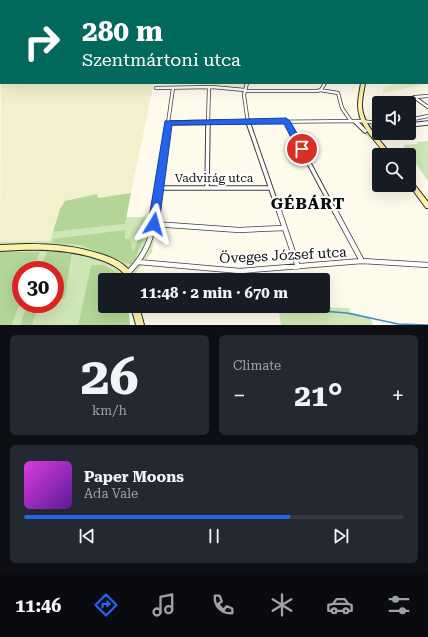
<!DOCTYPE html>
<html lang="en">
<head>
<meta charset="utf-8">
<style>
	body { margin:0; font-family:"Roboto Serif",serif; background:#242831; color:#f1f3f6; height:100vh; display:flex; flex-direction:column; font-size:15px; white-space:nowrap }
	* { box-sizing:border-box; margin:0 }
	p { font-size:13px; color:#9ea1a6 }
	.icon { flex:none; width:22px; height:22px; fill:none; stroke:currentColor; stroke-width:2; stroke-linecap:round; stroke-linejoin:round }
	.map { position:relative; height:325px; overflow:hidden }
	.drawer { display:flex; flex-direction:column; gap:10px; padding:10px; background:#0d0f14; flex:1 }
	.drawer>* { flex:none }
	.hud { position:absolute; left:0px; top:0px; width:428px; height:84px; box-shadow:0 4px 16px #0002; background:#00695c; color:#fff; overflow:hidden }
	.buttons { position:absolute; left:372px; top:96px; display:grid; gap:8px }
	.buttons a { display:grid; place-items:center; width:44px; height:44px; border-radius:4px; background:#171b24; box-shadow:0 4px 16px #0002; font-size:20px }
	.speed { position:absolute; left:12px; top:261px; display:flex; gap:8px; font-size:20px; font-weight:700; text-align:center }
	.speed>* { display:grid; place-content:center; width:52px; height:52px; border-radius:50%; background:#171b24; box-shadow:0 4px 16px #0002; line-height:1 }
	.speed .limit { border:6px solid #d22; background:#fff; color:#111 }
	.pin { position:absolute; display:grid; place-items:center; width:34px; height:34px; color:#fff; margin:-17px; border:2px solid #fff; border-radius:50%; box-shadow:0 1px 4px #0007 }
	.me { position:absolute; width:44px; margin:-22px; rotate:8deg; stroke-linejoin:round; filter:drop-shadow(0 0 3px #0008) }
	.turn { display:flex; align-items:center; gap:14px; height:84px; padding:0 16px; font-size:18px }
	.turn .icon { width:52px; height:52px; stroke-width:2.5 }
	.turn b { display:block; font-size:28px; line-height:34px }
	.big { font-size:30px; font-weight:700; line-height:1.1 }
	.drawer .widget { flex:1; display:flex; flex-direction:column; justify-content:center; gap:6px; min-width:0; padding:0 14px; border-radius:6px; background:#242831 }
	.drawer .dial { align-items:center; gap:0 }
	.dial b { font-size:52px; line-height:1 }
	.song { display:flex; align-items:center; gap:12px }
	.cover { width:48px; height:48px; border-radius:6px; background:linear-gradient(135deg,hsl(300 70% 55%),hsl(270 70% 35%)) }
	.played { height:4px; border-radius:2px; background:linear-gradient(90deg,#2563eb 70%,#363941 70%) }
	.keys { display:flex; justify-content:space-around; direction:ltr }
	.heat { display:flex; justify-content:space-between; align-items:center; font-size:22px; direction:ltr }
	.drawer .tiles { flex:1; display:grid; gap:10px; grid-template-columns:1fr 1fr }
	.widget:last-child { grid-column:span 2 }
	.trip { position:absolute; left:98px; top:273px; width:232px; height:40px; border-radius:4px; background:#171b24; box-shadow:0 4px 16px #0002; font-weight:700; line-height:40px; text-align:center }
	.tab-bar { display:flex; height:64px; justify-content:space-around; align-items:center; background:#090b0e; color:#9ea1a6 }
	.tab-bar .icon { width:28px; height:28px }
	.tab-bar .active { color:#2563eb }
	.tab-bar b { font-size:18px; color:#f1f3f6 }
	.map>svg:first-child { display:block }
	.farmland { fill:#f3f0cd }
	.green { fill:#cfe6b7; fill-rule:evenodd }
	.forest { fill:#b3d697 }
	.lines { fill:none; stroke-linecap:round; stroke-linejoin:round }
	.stream { stroke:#3d8ec7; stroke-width:1.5 }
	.minor-far2-casing { stroke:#3f3f3f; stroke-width:4 }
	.minor-far1-casing { stroke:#3f3f3f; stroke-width:5.5 }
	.minor-casing { stroke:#3f3f3f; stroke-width:6 }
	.secondary-casing { stroke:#2e2e2e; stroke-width:2 }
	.minor-far2 { stroke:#fff; stroke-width:2.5 }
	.minor-far1 { stroke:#fff; stroke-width:3.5 }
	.minor { stroke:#fff; stroke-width:4.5 }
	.secondary { fill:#fbf3a9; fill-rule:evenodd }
	.route { fill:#2563eb; stroke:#184099 }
	.labels { text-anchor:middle; stroke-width:4; stroke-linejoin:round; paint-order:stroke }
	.street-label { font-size:12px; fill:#0c0c0c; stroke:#fff }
	.near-street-label { font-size:14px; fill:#0c0c0c; stroke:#fff }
	.district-label { font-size:16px; font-weight:bold; letter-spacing:1px; fill:#0c0c0c; stroke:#fff }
</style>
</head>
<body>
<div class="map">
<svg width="428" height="325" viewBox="0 0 428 325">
	<rect width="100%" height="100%" fill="#fefbec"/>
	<path class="farmland" d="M0 0H175L176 1H1L0 46Z
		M1 69V83H154L131 193 98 198 97 194 50 241 0 242Z
		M199 83H250L247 93 211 87H199Z
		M398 83H424L426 84 383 93V87Z"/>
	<path class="green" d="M358 113H364L367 121H379V133H392L389 138 372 140 349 120H358Z
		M428 141V181L403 145 418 144 417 142Z
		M126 217H157L152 252 134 275 135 280H125L91 265 78 325H32L36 314 65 298 72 254 48 250 39 270H33L40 252H0V242L50 241 53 232 125 224ZM125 231V239L133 251 136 248 138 236 140 249 131 265 80 245 71 244Z
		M21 301V304H27L20 325H12Z
		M278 306 349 308 350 312 370 317 373 325H281Z"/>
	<path class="forest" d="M131 193 125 224 53 232 60 209 65 201 97 194 98 198Z
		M125 230V239H130L133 251C138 245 136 238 142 232L144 237 135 260 131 265 80 245 52 243 53 239Z
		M48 250 72 254 65 298 55 303V270H39Z
		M0 252H40L33 270H21V301L12 325H0Z
		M91 265H105L125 280H105V306H128L130 325H78Z
		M27 304H53L36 314 32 325H20Z"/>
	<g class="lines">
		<path class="stream" d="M259 306 347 313 398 324 428 325"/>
		<defs>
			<path id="minor-far2" d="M247 83 244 95 248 123
				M156 88 212 87 245 90
				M320 90 338 93 342 108 351 121
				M245 91H317L321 90 325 83
				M414 97 428 107
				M415 97 428 96
				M409 120 428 116
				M286 121 287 123
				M354 121 357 123
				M168 123 360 121 379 123
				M168 123 173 88
				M208 123 209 87
				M424 123H428"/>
			<path id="minor-far1" d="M248 122 279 212
				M287 122 335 212
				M356 122 365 131
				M374 122 379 123
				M168 123 221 122
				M409 125 428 123
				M159 188H270
				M207 188 208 122
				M155 212 168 122"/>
			<path id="minor" d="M279 211 298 267
				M335 211 362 261
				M154 224 239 230 284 228
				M138 262 240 271 362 261 428 265
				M128 273C147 253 152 238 156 211"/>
			<path id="secondary" d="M374 0H376V1H374Z
				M361 83H365C364 90 362 97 362 105 362 125 381 139 391 155H386C375 140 358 125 358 105 358 98 360 90 361 83Z
				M409 179 411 180 428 202V208H426L409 185Z
				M27 244C55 244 77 246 104 255 112 258 120 261 126 267 130 270 132 275 134 280H128C123 269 112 264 101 260 66 248 36 249 0 251V245Z
				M131 306H139L144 325H136Z"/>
		</defs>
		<use href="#minor-far2" class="minor-far2-casing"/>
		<use href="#minor-far1" class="minor-far1-casing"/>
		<use href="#minor" class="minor-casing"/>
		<use href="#secondary" class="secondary-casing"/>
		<use href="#minor-far2" class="minor-far2"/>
		<use href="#minor-far1" class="minor-far1"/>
		<use href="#minor" class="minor"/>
		<use href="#secondary" class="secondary"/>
	</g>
	<path class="route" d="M286 118 290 121 306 149 305 151H298L284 124 172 125 159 224 157 228 154 229 150 228 148 224 165 121Z"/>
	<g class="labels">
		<g class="street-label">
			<text x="214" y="182">Vadvirág utca</text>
		</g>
		<g class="near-street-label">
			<text transform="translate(283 255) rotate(-3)" y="5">Öveges József utca</text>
		</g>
		<g class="district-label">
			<text x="308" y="209">GÉBÁRT</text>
		</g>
	</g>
</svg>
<div class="buttons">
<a><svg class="icon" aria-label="sound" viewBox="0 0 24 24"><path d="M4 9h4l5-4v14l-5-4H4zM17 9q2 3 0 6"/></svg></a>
<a><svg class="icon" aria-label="search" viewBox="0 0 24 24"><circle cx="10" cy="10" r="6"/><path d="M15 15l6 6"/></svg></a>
</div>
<div class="speed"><div class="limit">30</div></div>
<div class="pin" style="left:302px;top:149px;background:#d93025"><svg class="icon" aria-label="arrive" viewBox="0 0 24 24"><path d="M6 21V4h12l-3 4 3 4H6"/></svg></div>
<svg class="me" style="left:154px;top:224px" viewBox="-20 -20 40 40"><path d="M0-17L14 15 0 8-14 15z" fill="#2563eb" stroke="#fff" stroke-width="4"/></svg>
<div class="trip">11:48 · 2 min · 670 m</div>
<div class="hud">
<div class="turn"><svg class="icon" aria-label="right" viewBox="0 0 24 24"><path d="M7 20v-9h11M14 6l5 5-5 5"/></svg><div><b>280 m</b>Szentmártoni utca</div></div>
</div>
</div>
<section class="drawer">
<div class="tiles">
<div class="widget dial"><b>26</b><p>km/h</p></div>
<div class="widget"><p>Climate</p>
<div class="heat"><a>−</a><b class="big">21°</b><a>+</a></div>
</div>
<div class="widget">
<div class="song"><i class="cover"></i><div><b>Paper Moons</b><p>Ada Vale</p></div></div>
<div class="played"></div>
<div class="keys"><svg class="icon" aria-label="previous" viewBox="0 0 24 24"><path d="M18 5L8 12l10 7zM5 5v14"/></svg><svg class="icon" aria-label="pause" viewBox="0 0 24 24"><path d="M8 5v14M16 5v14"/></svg><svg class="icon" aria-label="next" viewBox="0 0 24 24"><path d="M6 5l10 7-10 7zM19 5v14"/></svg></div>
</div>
</div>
</section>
<nav class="tab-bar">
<b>11:46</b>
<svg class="icon active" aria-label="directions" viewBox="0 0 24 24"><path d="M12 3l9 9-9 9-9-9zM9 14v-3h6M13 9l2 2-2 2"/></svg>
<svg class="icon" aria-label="music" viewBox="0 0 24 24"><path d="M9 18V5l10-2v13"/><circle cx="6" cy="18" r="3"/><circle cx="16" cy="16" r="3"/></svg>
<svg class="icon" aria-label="phone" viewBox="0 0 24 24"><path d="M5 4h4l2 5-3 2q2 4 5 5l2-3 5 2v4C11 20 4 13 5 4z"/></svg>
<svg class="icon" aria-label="climate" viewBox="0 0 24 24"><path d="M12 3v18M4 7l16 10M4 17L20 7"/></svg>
<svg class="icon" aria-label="car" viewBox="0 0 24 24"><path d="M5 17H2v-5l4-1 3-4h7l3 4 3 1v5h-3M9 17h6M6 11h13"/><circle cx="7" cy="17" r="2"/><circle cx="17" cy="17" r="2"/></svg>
<svg class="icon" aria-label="filters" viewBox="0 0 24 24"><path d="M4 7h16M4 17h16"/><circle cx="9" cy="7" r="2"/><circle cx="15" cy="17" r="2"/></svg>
</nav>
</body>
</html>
